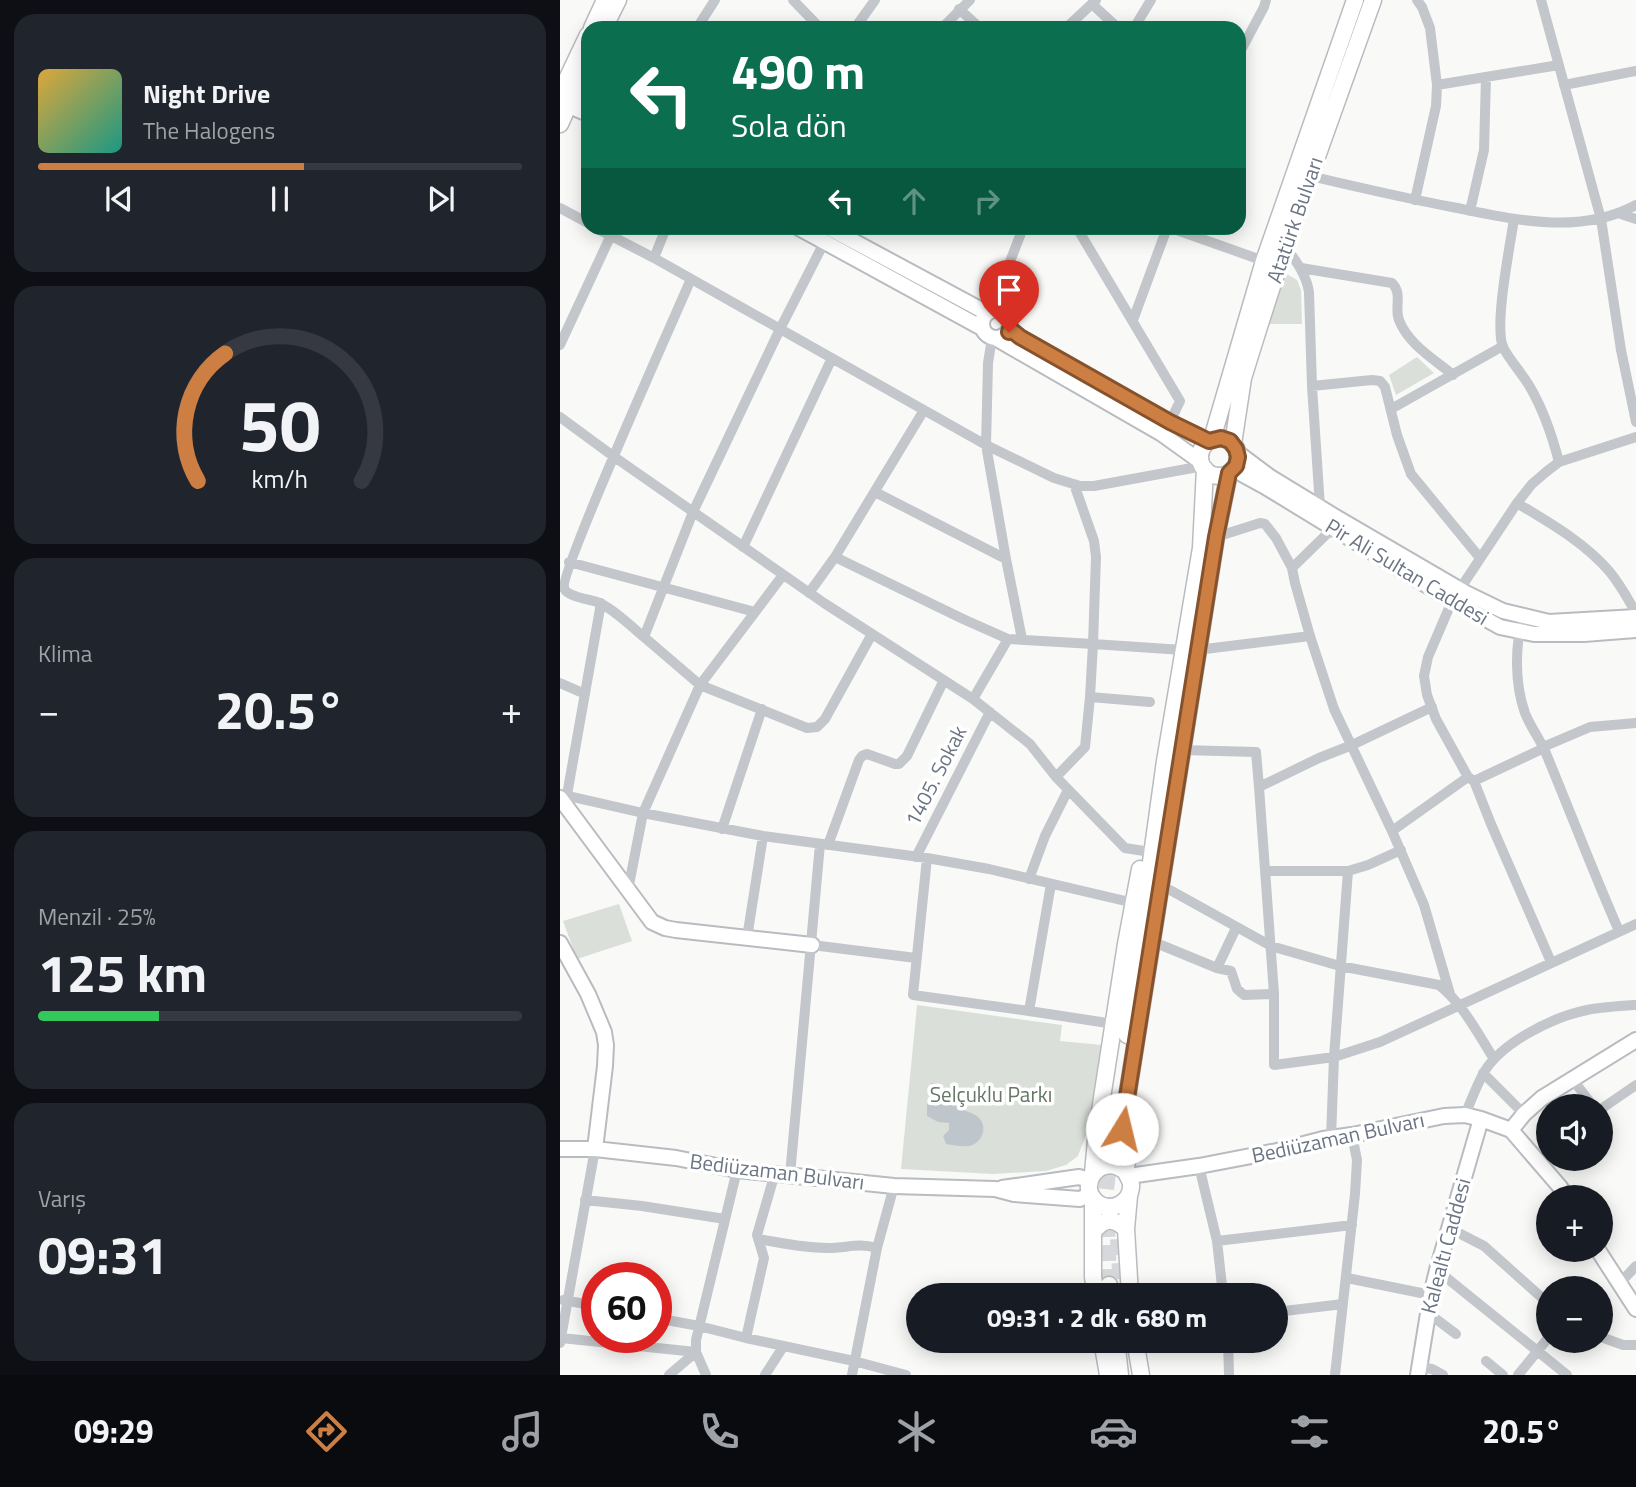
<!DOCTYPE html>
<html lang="tr">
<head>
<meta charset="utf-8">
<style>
	body { margin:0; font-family:"Titillium Web",sans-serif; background:#20242c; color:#f1f3f6; height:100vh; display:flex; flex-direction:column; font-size:26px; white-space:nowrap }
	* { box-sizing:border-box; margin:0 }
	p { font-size:23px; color:#9ea1a6 }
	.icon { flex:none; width:38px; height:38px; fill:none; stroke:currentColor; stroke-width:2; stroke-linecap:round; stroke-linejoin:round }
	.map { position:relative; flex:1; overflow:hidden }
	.sheet { display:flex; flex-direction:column; gap:14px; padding:14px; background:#0d0f14; width:560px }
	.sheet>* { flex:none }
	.banner { position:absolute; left:21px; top:21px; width:665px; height:214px; border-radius:21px; box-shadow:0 4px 18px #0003; background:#0b6e4f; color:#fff; overflow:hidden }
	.tools { position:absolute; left:976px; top:1094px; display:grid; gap:14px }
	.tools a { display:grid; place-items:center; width:77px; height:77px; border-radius:50%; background:#171b24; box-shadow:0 4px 18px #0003; font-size:35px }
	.speed { position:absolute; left:21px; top:1262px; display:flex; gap:14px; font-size:35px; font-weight:700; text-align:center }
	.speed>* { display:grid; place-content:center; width:91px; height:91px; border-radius:50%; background:#171b24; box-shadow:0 4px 18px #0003; line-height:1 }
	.speed .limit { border:10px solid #d22; background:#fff; color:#111 }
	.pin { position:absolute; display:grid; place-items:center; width:60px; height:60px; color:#fff; margin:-72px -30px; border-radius:50% 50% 50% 0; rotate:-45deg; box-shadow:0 0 7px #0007 }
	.pin .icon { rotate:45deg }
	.me { position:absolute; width:77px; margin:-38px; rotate:9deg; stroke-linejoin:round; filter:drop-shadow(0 0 5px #0008) }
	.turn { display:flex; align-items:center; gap:24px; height:147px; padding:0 35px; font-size:32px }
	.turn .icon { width:91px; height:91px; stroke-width:2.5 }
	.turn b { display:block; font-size:49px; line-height:60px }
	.lanes { display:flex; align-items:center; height:66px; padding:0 35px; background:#0003; justify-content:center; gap:35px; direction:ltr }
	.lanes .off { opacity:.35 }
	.big { font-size:52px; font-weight:700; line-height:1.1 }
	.sheet .widget { flex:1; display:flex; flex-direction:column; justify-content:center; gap:10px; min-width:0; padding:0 24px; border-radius:21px; background:#20242c }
	.sheet .dial { align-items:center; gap:0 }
	.dial svg { height:182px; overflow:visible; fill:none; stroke:#363941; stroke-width:7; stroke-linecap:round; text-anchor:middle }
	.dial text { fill:#f1f3f6; stroke:none }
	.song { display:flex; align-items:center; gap:21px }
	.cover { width:84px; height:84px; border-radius:10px; background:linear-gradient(135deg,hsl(40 70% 55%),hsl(170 70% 35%)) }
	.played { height:7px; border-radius:4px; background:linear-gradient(90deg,#cd7e43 55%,#363941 55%) }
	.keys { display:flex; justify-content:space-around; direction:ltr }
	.heat { display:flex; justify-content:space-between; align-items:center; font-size:38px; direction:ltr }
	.charge { height:10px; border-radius:5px; background:linear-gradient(90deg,#34c759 25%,#363941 0) }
	.trip { position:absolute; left:346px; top:1283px; width:382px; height:70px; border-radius:35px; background:#171b24; box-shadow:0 4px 18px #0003; font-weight:700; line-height:70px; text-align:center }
	.tabs { display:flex; height:112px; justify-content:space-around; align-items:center; background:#090b0e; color:#9ea1a6 }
	.tabs .icon { width:49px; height:49px }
	.tabs .on { color:#cd7e43 }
	.tabs b { font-size:32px; color:#f1f3f6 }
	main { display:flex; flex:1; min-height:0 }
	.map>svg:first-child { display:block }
	.green { fill:#dae0d9 }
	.water { fill:#bfc6cb }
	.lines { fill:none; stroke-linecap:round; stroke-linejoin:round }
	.primary-tunnel { stroke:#d6d8db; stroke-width:16; stroke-dasharray:16 8; stroke-linecap:butt }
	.secondary-casing { stroke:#b8bbc0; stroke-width:18 }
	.primary-casing { stroke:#b9bbbf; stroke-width:19 }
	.street { stroke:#c3c6ca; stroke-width:10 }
	.secondary { stroke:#fff; stroke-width:14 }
	.primary { stroke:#fff; stroke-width:16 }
	.route-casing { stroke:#85522c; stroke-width:18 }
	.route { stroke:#cd7e43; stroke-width:12 }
	.labels { text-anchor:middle; stroke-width:7; stroke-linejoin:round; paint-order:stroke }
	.street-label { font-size:21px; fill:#6c7584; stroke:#fff }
	.park-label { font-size:21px; fill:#676; stroke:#fff }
</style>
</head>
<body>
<main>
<section class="sheet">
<div class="widget">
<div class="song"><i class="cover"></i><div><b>Night Drive</b><p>The Halogens</p></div></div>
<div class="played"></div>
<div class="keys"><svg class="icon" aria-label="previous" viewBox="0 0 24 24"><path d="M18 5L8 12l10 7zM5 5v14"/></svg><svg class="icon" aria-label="pause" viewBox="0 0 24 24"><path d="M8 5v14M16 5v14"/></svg><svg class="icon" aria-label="next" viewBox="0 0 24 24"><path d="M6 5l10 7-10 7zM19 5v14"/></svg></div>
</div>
<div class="widget dial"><svg viewBox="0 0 100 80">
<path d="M14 69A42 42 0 1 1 86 69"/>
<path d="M14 69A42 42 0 0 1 26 13" stroke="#cd7e43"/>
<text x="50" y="56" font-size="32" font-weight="700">50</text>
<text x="50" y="72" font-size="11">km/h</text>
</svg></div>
<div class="widget"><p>Klima</p>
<div class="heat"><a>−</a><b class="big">20.5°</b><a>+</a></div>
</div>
<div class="widget"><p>Menzil · 25%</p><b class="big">125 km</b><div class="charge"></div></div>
<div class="widget"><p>Varış</p><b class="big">09:31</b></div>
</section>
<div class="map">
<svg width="1076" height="1375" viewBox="0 0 1076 1375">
	<rect width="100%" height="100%" fill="#f9f9f8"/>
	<path class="green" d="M725 273 737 280 741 290 742 324H709Z
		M857 357 874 373 836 395 829 375Z
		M59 904 72 941 17 959 3 921Z
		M357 1005 502 1025 500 1041 542 1045 526 1135 518 1156 506 1165 486 1171 433 1174 341 1169Z"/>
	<path class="water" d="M371 1083H376L378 1086 388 1089C390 1094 392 1102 396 1105 402 1112 414 1111 420 1119 428 1129 421 1144 409 1146 402 1147 393 1145 386 1144L383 1136 389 1130V1123L378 1122 367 1116V1104L373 1095Z"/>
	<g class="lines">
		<path class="primary-tunnel" d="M558 1239 561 1286
			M549 1285 546 1191 553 1127"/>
		<defs>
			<path id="secondary" d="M4 91 28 103
				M0 102 28 114
				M239 228 422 328
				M269 228 427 313
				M422 324a14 14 0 1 1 28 0a14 14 0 1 1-28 0Z
				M450 329 460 337 610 422 649 441
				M437 339 602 434 641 462
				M678 453 710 477 779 519 906 593 943 611 989 622 1076 617
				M673 469 704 486 881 594 940 627 974 634H1024L1076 630
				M0 798 92 922 105 928 116 930 252 945
				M0 943 28 994 44 1032 46 1045 45 1066 35 1149
				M951 1130 1000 1187 1006 1197
				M0 1149H35L116 1158 177 1170 334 1186 435 1189 454 1194 520 1199 531 1194
				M569 1176 639 1166 717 1151 763 1139 792 1135 884 1116 905 1115 921 1119 951 1130 964 1114 982 1098 1076 1040
				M442 1188 519 1177 530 1180
				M1038 1250 1076 1309
				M858 1375 871 1295 877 1270 921 1119"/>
			<path id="primary" d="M32 28 45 0
				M44 28 58 0
				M0 94 28 35
				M0 124 28 62
				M640 457a19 19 0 1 1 38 0a19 19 0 1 1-38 0Z
				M652 439 704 261 795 0
				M673 444 683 378 698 330 725 246 813 0
				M567 1035 605 761 641 548 645 469
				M562 1129 656 537 669 473
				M537 1130C547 1153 557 1156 572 1134
				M566 1172C540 1150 514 1188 539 1204 552 1212 570 1203 571 1187 572 1180 567 1177 566 1172 565 1167 568 1159 569 1155 571 1141 573 1126 575 1111
				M533 1173 537 1130 566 944 580 869
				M569 1196 566 1229 570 1295
				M533 1198V1277L536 1295
				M533 1232C544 1218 553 1217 566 1229
				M549 1285 550 1295
				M542 1340 548 1375
				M556 1340 560 1375
				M575 1340 581 1375"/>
		</defs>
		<use href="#secondary" class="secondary-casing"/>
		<use href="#primary" class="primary-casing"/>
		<path class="street" d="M233 0 260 28
			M981 0 1041 219 1061 350 1076 422
			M532 4 558 28
			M399 9 420 28
			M137 28 155 0
			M295 28 315 0
			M382 28 410 0
			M506 28 536 0
			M574 28 591 0
			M679 54 704 7 706 0
			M877 85 999 65
			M1004 85 1076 71
			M750 176C797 187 844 198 892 207 952 219 1019 236 1076 205
			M855 200 876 106 877 85 870 28 862 7 857 0
			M0 208 28 223
			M910 211 924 150 926 77
			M1058 213 1076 219
			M954 219C950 246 934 325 943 347 950 361 962 373 970 387 984 411 992 435 999 462
			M36 228 94 258 426 445 494 478 520 486H534L643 466
			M517 228 620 401 610 422
			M611 228 704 261
			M271 229 220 329 133 512 84 637 140 685 247 728 257 727 265 719 312 634
			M725 246C736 261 746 274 749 292L752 386 760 507
			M94 258 106 228
			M741 268 832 283C843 294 834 307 839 320 848 344 874 359 893 375
			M439 310 441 285 463 228
			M573 320 607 228
			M432 338 428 363 426 445 446 559
			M0 345 51 235
			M752 386 812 380 820 381 825 387 837 435 851 474 920 558
			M831 409 943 346
			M0 417 53 456 264 603 413 699 470 744 496 777 565 848 584 851
			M315 492 446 559 462 639
			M957 503C990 523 1024 542 1049 571 1060 584 1068 599 1076 613
			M773 528 732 568 735 583 750 636 774 709 832 831 864 905 890 994
			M656 537 700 523 705 524 716 538 732 568
			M183 547 272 358
			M275 557 403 619 448 639 533 644 536 557 534 541 514 484
			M9 562 195 612
			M249 593 275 557 364 410
			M964 617C954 644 955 685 965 713 970 726 979 738 985 751 1010 811 1033 872 1059 931
			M84 637C72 627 50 606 37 602 29 599 7 597 4 588 0 572 116 314 131 279
			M637 650 750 636
			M0 683 25 694
			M530 697 533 644 623 650
			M413 699 448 639
			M872 707 792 745 759 758 699 787 714 994V1065L774 1057 820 1042 1076 924
			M983 747 1030 727 1076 723
			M622 750 696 752 699 787
			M496 777 525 747 530 697 590 702
			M914 781 984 748
			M0 794 83 813 203 836 367 858 429 869 574 903
			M7 795 41 603
			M162 829 202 709
			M832 831 908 777
			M268 845 299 760 302 756 307 754 335 764H339L347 756 384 680
			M356 857 430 712
			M367 858 353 995 469 1011
			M705 871H788L808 865 841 850
			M469 879 485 836 508 790
			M491 884 469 1011 554 1024
			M68 890 83 813 140 685 223 575
			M610 890 711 946 780 966 879 985C903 1004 918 1034 934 1059
			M187 938 203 836
			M252 945 356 958
			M601 945 657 968 671 971 677 989 684 995 714 994
			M991 962 931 824 914 781 908 777 876 719 867 695 864 676 868 657 892 601 957 503 972 484 986 472 999 462 1076 437
			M657 968 676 928
			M923 1073 964 1114
			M1013 1080 1033 1106
			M1041 1109 1076 1085
			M905 1115C911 1101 916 1087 923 1074 940 1043 993 1017 1027 1010 1043 1007 1060 1006 1076 1005
			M771 1138 774 1057 788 871
			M639 1166 657 1241 663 1295
			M230 1175 260 844
			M25 1200 82 1206 165 1219
			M889 1228 924 1246 989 1304
			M198 1239C222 1243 248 1249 272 1248 290 1247 299 1243 317 1248
			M657 1241 792 1225
			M877 1270 1007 1375
			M787 1278 871 1295
			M1059 1284 1076 1266
			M608 1295 662 1289
			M3 1300 37 1306
			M716 1312 783 1304
			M868 1313 896 1334
			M96 1318 139 1326 186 1338 204 1258 197 1235 215 1173
			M1041 1337 1063 1345H1076
			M1 1338 136 1352
			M186 1338 294 1361 346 1375
			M668 1340 669 1375
			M0 1343 35 1149
			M926 1361 943 1375
			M859 1367 872 1369 883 1375
			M109 1375 136 1352
			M146 1375 136 1352V1340L177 1170
			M205 1375 223 1347
			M292 1375 317 1248 334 1186
			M775 1375 795 1194 797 1160 792 1135
			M958 1375 989 1337"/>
		<use href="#secondary" class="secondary"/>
		<use href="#primary" class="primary"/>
	</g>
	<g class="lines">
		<defs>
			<path id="route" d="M449 332 450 329 460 337 610 422 649 441 661 438 670 441 676 449 678 457 676 466 669 473 656 537 562 1129"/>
		</defs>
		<use href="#route" class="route-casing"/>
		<use href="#route" class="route"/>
	</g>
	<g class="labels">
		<g class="street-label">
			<text transform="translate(735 220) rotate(-71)" y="7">Atatürk Bulvarı</text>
			<text transform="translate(847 572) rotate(31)" y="7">Pir Ali Sultan Caddesi</text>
			<text transform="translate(376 776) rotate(-63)" y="7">1405. Sokak</text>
			<text transform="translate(778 1138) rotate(-12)" y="7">Bediüzaman Bulvarı</text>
			<text transform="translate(217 1172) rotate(7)" y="7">Bediüzaman Bulvarı</text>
			<text transform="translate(886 1246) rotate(-75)" y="7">Kalealtı Caddesi</text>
		</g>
		<g class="park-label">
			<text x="431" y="1102">Selçuklu Parkı</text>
		</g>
	</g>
</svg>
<div class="tools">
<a><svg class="icon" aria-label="sound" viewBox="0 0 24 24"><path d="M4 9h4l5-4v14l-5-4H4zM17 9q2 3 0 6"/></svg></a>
<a>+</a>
<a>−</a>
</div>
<div class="speed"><div class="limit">60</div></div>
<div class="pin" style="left:449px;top:332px;background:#d93025"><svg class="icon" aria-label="arrive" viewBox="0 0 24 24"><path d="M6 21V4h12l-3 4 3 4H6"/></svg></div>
<svg class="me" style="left:562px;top:1129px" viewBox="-20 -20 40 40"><circle r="19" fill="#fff"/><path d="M0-13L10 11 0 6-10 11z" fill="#cd7e43"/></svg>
<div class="trip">09:31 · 2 dk · 680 m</div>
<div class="banner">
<div class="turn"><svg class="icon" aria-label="left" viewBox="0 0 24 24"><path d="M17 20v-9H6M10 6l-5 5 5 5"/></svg><div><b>490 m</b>Sola dön</div></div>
<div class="lanes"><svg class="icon" aria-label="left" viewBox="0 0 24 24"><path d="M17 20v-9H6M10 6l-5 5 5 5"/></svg><svg class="icon off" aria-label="ahead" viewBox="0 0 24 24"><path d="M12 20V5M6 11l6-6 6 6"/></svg><svg class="icon off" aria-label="right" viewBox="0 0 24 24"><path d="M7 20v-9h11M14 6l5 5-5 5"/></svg></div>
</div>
</div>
</main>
<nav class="tabs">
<b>09:29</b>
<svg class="icon on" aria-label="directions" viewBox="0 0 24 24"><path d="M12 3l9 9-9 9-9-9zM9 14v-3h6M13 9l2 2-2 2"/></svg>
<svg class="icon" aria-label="music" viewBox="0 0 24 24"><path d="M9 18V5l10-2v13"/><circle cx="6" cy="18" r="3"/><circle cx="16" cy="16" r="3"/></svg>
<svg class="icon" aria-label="phone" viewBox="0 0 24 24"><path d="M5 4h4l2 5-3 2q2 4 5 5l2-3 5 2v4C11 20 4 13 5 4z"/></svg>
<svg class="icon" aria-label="climate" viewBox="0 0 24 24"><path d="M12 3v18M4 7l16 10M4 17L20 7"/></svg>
<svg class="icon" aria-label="car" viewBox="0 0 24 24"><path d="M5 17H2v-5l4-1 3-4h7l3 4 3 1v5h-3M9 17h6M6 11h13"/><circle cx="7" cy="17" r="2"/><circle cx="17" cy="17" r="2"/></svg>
<svg class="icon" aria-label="filters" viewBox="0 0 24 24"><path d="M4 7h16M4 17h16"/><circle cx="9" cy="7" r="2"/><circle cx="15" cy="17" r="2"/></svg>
<b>20.5°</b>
</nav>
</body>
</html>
